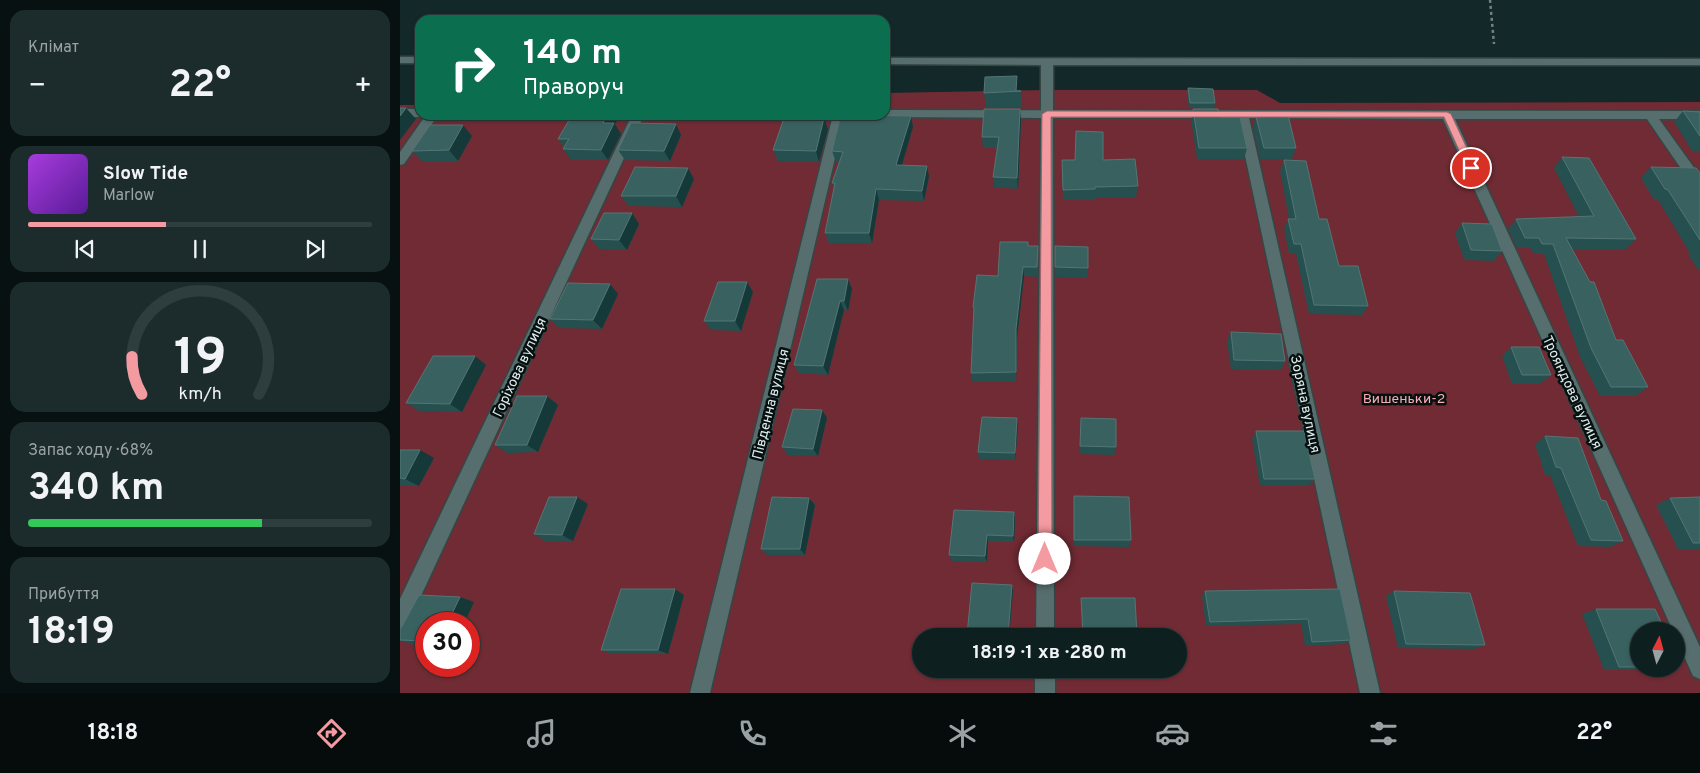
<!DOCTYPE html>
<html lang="uk">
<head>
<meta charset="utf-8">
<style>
	body { margin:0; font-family:Overpass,sans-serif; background:#1c2c2c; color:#f1f3f6; height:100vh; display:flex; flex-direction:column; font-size:19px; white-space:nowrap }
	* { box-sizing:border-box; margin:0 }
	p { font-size:16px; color:#9ba2a4 }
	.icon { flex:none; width:28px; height:28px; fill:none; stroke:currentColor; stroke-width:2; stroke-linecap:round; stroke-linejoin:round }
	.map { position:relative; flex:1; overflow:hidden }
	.drawer { display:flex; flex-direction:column; gap:10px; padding:10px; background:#081111; width:400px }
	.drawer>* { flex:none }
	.guide { position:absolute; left:15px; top:15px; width:475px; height:105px; border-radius:15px; box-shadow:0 1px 4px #0004,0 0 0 1px #2e3d3d; background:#0b6e4f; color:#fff; overflow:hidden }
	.needle { width:32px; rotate:6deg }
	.controls { position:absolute; left:1230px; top:622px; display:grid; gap:10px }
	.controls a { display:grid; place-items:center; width:55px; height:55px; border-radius:50%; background:#0e1f1f; box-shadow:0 1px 4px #0004,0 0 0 1px #2e3d3d; font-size:25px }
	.speed { position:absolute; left:15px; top:612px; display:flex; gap:10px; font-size:25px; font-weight:700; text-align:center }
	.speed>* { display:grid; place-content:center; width:65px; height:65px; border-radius:50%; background:#0e1f1f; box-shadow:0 1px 4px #0004,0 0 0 1px #2e3d3d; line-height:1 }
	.speed .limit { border:8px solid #d22; background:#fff; color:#111 }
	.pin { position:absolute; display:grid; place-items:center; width:42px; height:42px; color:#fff; margin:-21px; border:2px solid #fff; border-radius:50%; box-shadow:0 1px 5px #0007 }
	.me { position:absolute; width:55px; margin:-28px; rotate:0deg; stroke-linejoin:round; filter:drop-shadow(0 0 4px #0008) }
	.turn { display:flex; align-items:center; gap:18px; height:105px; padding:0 25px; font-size:22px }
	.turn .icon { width:65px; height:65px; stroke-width:2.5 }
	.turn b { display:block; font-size:35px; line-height:42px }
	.big { font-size:38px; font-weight:700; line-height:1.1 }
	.drawer .widget { flex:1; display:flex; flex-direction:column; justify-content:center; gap:8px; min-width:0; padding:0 18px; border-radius:15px; background:#1c2c2c }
	.drawer .dial { align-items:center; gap:0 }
	.dial svg { height:130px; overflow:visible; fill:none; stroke:#2e3d3d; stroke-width:7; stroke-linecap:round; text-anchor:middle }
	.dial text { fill:#f1f3f6; stroke:none }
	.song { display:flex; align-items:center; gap:15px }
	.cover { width:60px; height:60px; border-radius:8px; background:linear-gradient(135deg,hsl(280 70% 55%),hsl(270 70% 35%)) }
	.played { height:5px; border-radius:2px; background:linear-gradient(90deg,#f49aa1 40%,#2e3d3d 40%) }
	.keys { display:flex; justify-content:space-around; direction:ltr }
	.heat { display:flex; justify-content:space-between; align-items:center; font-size:28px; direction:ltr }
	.charge { height:8px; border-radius:4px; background:linear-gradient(90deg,#34c759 68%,#2e3d3d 0) }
	.trip { position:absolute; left:512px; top:628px; width:275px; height:50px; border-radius:25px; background:#0e1f1f; box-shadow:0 1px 4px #0004,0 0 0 1px #2e3d3d; font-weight:700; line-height:50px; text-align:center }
	.tabs { display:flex; height:80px; justify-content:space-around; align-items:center; background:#060c0c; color:#9ba2a4 }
	.tabs .icon { width:35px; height:35px }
	.tabs .selected { color:#f49aa1 }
	.tabs b { font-size:22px; color:#f1f3f6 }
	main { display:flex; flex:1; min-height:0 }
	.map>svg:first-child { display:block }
	.green { fill:#712b34; fill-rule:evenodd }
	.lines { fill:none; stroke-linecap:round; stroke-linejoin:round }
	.minor-casing { stroke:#364645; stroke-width:3 }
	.tertiary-casing { stroke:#364645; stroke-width:3 }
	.path { stroke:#708282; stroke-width:2.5; stroke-dasharray:3 3; stroke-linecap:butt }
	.minor { fill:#566e6d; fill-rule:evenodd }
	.tertiary { fill:#566e6d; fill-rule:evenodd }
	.wall { fill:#25504f }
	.shaded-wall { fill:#153939 }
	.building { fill:#396160; stroke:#537675 }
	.route { fill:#f49aa1; stroke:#9f6469 }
	.labels { text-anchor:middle; stroke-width:5; stroke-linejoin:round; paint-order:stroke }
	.street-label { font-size:14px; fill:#dfeceb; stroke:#071010 }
	.park-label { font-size:14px; fill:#f9acb1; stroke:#071010 }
</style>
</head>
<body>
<main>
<section class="drawer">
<div class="widget"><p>Клімат</p>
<div class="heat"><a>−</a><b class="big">22°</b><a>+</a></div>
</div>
<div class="widget">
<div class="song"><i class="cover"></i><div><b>Slow Tide</b><p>Marlow</p></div></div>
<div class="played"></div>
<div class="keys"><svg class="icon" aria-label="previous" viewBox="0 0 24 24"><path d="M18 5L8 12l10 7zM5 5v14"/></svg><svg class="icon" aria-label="pause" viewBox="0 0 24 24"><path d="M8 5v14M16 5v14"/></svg><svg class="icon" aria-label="next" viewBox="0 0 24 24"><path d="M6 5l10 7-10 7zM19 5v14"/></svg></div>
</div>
<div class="widget dial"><svg viewBox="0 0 100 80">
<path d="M14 69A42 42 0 1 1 86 69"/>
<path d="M14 69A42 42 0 0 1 8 46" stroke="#f49aa1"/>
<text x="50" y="56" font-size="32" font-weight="700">19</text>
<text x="50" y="72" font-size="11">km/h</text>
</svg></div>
<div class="widget"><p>Запас ходу · 68%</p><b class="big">340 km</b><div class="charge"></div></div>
<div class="widget"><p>Прибуття</p><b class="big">18:19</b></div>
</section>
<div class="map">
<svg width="1300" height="693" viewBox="0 0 1300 693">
	<rect width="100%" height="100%" fill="#132929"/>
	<path class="green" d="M647 90H857L880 103 1300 102V693H0V105H20V115H485V93ZM26 624H69V666H26ZM1239 631H1276V669H1239ZM521 636H779V669H521Z"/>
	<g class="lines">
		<defs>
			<path id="minor" d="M0 109H20V115H25L20 117H0Z
				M485 110 1300 111V119H1259L1300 176V191L1295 189 1247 119H1055L1300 647V679L1293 676 1276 638V631H1273L1043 119 849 118 980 693H960L837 118H653L654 636H636L641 118 481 117 480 115H485Z
				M26 115H38L4 164 0 165V152Z
				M232 115H244L7 626 0 628V599Z
				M433 115H445L310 693H290Z
				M635 669H655V693H635Z"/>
			<path id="tertiary" d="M0 57H20V63H0Z
				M485 58 1300 59V65H653V114L647 118 641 114V65L485 64Z"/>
		</defs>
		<use href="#minor" class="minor-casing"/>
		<use href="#tertiary" class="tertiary-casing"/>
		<path class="path" d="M1090 0 1094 44"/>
		<use href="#minor" class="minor"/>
		<use href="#tertiary" class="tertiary"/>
	</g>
	<path class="wall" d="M788 88 815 103 814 109 789 108 787 94Z
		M621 91V107L586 108 584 93Z
		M793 109 820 117 847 148 844 159H797L791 120Z
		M1283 111 1300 112V151H1292L1274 122Z
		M172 115H220L215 124 221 134 208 160H171L163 149 164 147 158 139Z
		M511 116 513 127 502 165 529 176 524 201 479 200 472 243H429L425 233 434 189 432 183 439 162H436L432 151 451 118Z
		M856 117 896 148 892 159H860L853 127Z
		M621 120 618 189 594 187 593 177 597 148H583L582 137Z
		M428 129 419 162 378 161 373 150Z
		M281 135 270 161 225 160 218 150Z
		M72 136 58 161H22L12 151Z
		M1162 157 1236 239 1226 249H1172L1216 340 1248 387 1236 396H1200L1180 357 1144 254H1134L1130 248H1117L1108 229 1116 219 1179 217 1154 168Z
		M662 160H703L738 186 736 197H695V200H663Z
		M884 160 919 219 939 266 968 306 962 315 909 314 896 254H889L884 229 888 219H889L880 171Z
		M1251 167 1300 173V272L1288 255 1290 253 1258 200H1254L1241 178Z
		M294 179 282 207 229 206 221 196Z
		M232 213 239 224 227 250 199 249 191 239Z
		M1062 223 1102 251 1094 261 1064 260 1055 233Z
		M628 246H638V277L624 276 617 338 616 381H572L571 373 574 315 573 307 598 276Z
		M655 246 688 268 687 278 655 277Z
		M417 279 452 289 448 311 444 310 428 375 399 373 394 365Z
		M347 282 353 292 341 331 311 330 304 321Z
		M210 284 218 294 202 329 159 328 150 319Z
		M831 332 885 361 881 370 831 369 827 341Z
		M1111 347 1151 375 1140 384H1112L1102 356Z
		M86 365 62 412 19 411 6 403Z
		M147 396 158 405 138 452 107 453 95 445Z
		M427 418 418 456 388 455 382 447Z
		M681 418 716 447 714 455 680 454Z
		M618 426 615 460 579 459 578 452Z
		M856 431 915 479 909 486H860L852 439Z
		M1145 436 1201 500 1223 541 1210 547 1178 546 1150 475H1145L1135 444Z
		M0 450 34 458 19 486 0 485Z
		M674 496 731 540 729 547 674 546Z
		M1300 497V549H1278L1256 505 1270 498Z
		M409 498 415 505 405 555H367L361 549Z
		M188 504 173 541H145L134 534Z
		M615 518 614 542H588L587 562 552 561 549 555Z
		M940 589 951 640 944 644 905 646 901 624 806 626 802 596 805 591Z
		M613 590 609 636H567V635Z
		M994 591 1085 645 1074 649 998 648 986 596Z
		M284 595 268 654H212L201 650Z
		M60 597 74 602 26 624V645L12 644 0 641V630Z
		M681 598 737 636H682L681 603Z
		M1196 609 1239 631V669H1271L1264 670H1204L1182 614Z"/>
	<path class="shaded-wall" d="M6 108 16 119 0 140V116Z
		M620 109 621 120 618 189 617 178Z
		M207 115H220L215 124 221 134 208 160 201 150 203 123Z
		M511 116 513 127 499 175 496 165Z
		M424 118 428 129 419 162 416 151Z
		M276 124 281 135 270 161 264 151Z
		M63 125 72 136 58 161 49 150Z
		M527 166 529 176 524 201 522 191Z
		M288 168 294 179 282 207 276 196Z
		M476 189 479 200 472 243 469 233Z
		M232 213 239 224 227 250 219 240Z
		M623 267 624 276 617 338 616 381V329Z
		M448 279 452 289 448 311 444 301Z
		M347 282 353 292 341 331 335 321Z
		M210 284 218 294 202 329 193 320Z
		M440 301 444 310 428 375 423 366Z
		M75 356 86 365 62 412 50 404Z
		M147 396 158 405 138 452 127 445Z
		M422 410 427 418 418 456 413 449Z
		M617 418 618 426 615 460V453Z
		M20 450 34 458 19 486 5 479Z
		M177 497 188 504 173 541 162 535Z
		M409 498 415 505 405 555 400 549Z
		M614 512 615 518 614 542 613 536Z
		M587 535 588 542 587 562 585 556Z
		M612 585 613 590 609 636H608Z
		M275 589 284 595 268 654 258 650Z
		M60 597 74 602 64 624H47Z"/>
	<path class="building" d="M617 76 616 91H621L584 93 585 77Z
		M788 88 813 89 815 103H790Z
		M0 108H6L0 116Z
		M584 109H620L617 178 593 177 599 137H582Z
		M793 109H818L820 117H840L847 148H799Z
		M1283 111 1300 112V136Z
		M172 115H207L203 123H214L201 150 163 149 169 139H158Z
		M452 115 511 116 496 165 527 166 522 191 476 189 469 233H425L435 183H432L443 152 432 151 440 118H451Z
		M888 115 896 148H864L856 117Z
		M384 118H424L416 151 373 150Z
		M231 123 276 124 264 151 218 150Z
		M30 125H63L49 150 12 151Z
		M676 131 703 132V160L735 159 738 186 695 187V189L663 190 662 160H675Z
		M1162 157 1189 158 1236 239 1166 238 1190 282H1194L1216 340H1223L1248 387H1211L1191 348 1153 244H1142L1139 238H1125L1116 219 1194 216Z
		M884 160 906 161 919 219H927L939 266H958L968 306 914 305 901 244H894L888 219H896Z
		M235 167 288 168 276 196H221Z
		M1251 167 1296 168 1300 173V240L1268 190 1265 189Z
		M204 213H232L219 240 191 239Z
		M1062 223 1092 224 1102 251 1071 250Z
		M600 242H628V246H638L637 267H623L616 329V372L571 373 574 307H573L577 275 598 276Z
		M655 246 688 247V268L655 267Z
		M417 279H448L444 301H440L423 366 394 365Z
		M318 282H347L335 321H304Z
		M168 283 210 284 193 320 150 319Z
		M831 332 881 334 885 361 834 360Z
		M1111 347H1139L1151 375H1122Z
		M33 356H75L50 404 6 403Z
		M117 396H147L127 445H95Z
		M393 409 422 410 413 449 382 447Z
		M582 417 617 418 615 453 578 452Z
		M681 418 716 419V447L680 446Z
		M856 431H904L915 479H864Z
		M1145 436 1178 438 1201 500 1206 501 1223 541 1191 540 1161 468 1156 467Z
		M0 450H20L5 479 0 478Z
		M674 496 729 497 731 540H674Z
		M149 497H177L162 535 134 534Z
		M372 497 409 498 400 549H361Z
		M1300 497V543H1293L1270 498Z
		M554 510 614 512 613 536 587 535 585 556 549 555Z
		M572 583 612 585 608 636 567 635Z
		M221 589H275L258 650H201Z
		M940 589 951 640 912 642 908 619 810 622 805 591Z
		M994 591 1070 593 1085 645 1006 644Z
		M19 595 60 597 47 624H26V641L0 640V630Z
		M681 598H735L737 636H683Z
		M1196 609H1255L1265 631H1239V667H1219Z
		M1276 657 1280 666 1276 667Z"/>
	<path class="route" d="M647 111 1047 112 1051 114 1076 168 1075 170H1068L1044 117H651L652 559 650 564 645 566 640 564 638 559 642 114Z"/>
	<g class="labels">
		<g class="street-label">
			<text transform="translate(119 367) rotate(-65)" y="5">Горіхова вулиця</text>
			<text transform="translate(1173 392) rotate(65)" y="5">Трояндова вулиця</text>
			<text transform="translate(370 404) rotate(-76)" y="5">Південна вулиця</text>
			<text transform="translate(906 404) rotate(78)" y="5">Зоряна вулиця</text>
		</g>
		<g class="park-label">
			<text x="1004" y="403">Вишеньки-2</text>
		</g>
	</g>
</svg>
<div class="controls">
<a><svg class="needle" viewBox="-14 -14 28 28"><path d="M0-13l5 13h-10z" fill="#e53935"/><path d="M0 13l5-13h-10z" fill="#9ba2a4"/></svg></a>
</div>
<div class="speed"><div class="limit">30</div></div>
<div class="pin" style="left:1071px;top:168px;background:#d93025"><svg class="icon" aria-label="arrive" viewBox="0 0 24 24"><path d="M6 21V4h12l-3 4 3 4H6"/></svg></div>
<svg class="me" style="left:645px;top:559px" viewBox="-20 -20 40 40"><circle r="19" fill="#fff"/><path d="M0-13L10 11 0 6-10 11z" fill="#f49aa1"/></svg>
<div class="trip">18:19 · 1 хв · 280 m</div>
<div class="guide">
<div class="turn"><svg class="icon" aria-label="right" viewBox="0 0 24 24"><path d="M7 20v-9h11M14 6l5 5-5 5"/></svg><div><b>140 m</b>Праворуч</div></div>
</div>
</div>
</main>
<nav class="tabs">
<b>18:18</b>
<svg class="icon selected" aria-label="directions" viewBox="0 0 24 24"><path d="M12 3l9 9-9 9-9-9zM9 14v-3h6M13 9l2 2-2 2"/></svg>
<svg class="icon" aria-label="music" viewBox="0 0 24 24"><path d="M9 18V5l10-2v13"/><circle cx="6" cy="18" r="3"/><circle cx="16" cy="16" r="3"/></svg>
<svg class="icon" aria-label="phone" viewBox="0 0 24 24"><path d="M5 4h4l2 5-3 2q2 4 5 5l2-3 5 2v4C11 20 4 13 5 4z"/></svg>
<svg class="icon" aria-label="climate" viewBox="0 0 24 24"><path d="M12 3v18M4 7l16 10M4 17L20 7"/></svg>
<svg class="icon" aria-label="car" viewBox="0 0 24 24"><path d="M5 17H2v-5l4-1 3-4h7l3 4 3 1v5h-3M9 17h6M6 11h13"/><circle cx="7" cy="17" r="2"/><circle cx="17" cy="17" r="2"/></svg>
<svg class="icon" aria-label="filters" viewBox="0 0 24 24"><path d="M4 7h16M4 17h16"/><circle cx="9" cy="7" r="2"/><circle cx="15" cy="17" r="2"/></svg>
<b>22°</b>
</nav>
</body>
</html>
